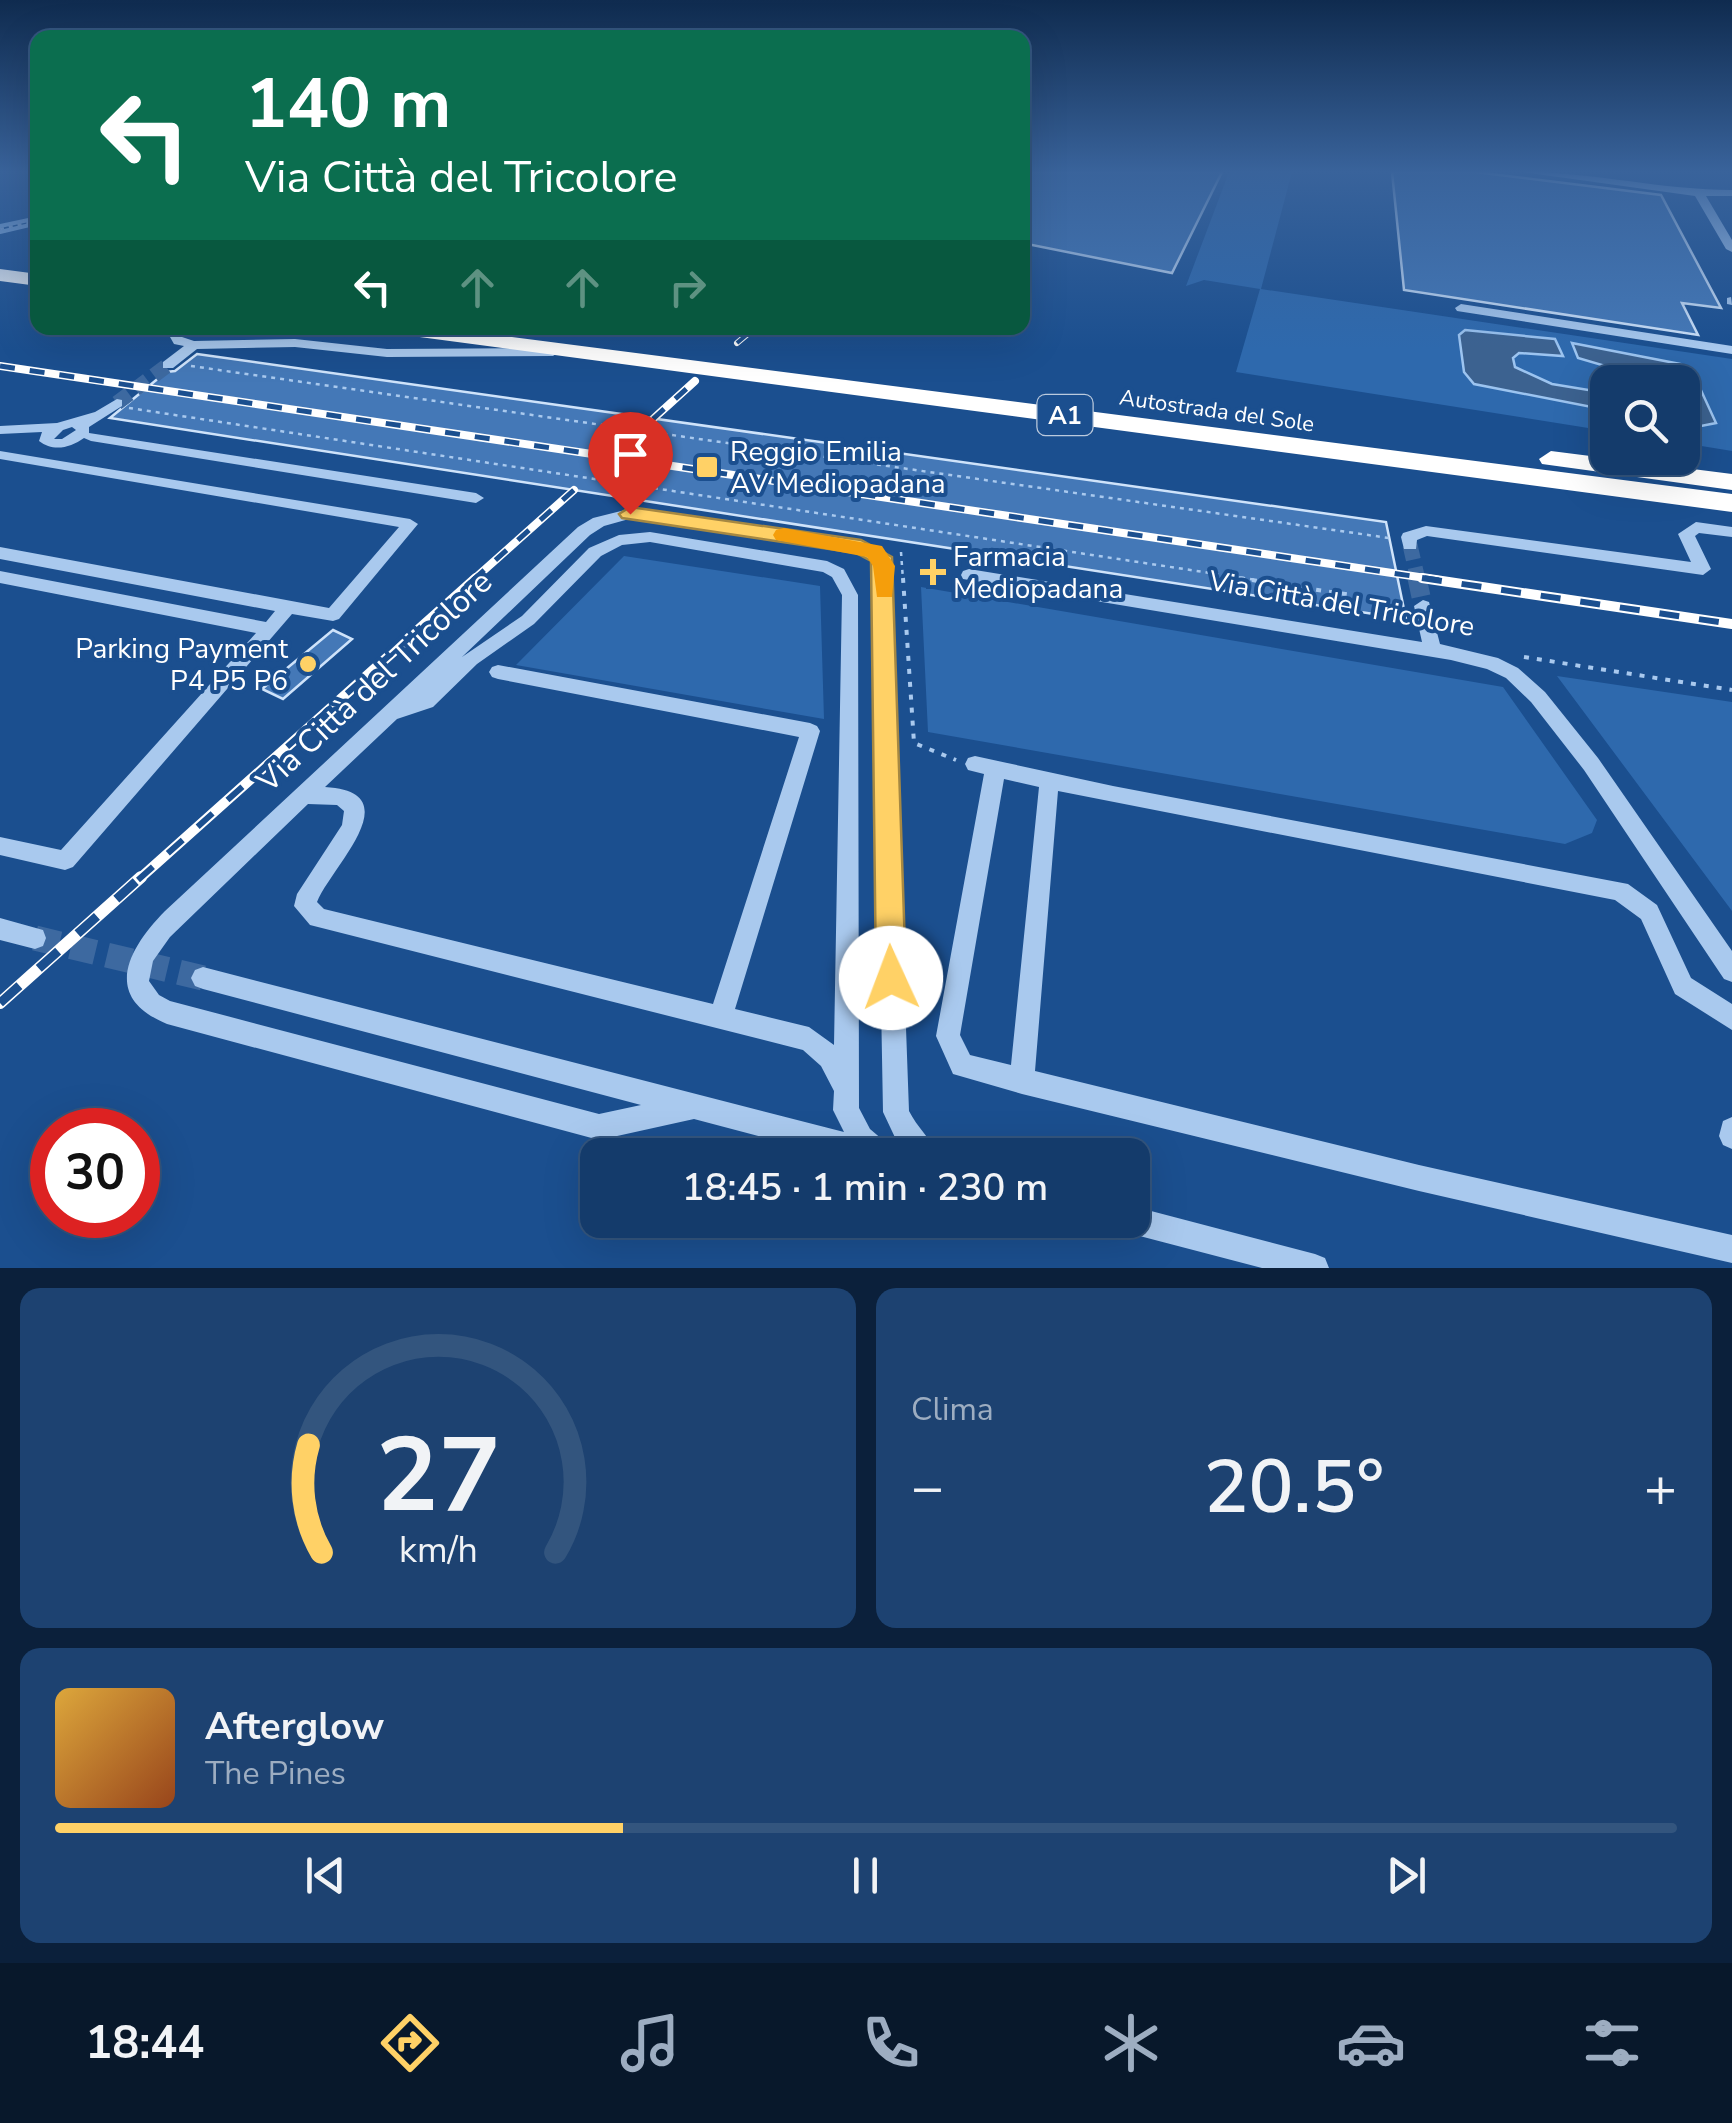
<!DOCTYPE html>
<html lang="it">
<head>
<meta charset="utf-8">
<style>
	body { margin:0; font-family:"Nunito Sans",sans-serif; background:#1d4271; color:#f1f3f6; height:100vh; display:flex; flex-direction:column; font-size:38px; white-space:nowrap }
	* { box-sizing:border-box; margin:0 }
	p { font-size:32px; color:#9dadc1 }
	.icon { flex:none; width:55px; height:55px; fill:none; stroke:currentColor; stroke-width:2; stroke-linecap:round; stroke-linejoin:round }
	.map { position:relative; height:1268px; overflow:hidden }
	.panel { display:flex; flex-direction:column; gap:20px; padding:20px; background:#0b203b; flex:1 }
	.panel>* { flex:none }
	.banner { position:absolute; left:30px; top:30px; width:1000px; height:305px; border-radius:20px; box-shadow:0 10px 40px #0002,0 0 0 2px #33557e; background:#0b6e4f; color:#fff; overflow:hidden }
	.fabs { position:absolute; left:1590px; top:365px; display:grid; gap:20px }
	.fabs a { display:grid; place-items:center; width:110px; height:110px; border-radius:20px; background:#143b6b; box-shadow:0 10px 40px #0002,0 0 0 2px #33557e; font-size:50px }
	.speed { position:absolute; left:30px; top:1108px; display:flex; gap:20px; font-size:50px; font-weight:700; text-align:center }
	.speed>* { display:grid; place-content:center; width:130px; height:130px; border-radius:50%; background:#143b6b; box-shadow:0 10px 40px #0002,0 0 0 2px #33557e; line-height:1 }
	.speed .limit { border:15px solid #d22; background:#fff; color:#111 }
	.pin { position:absolute; display:grid; place-items:center; width:85px; height:85px; color:#fff; margin:-102px -42px; border-radius:50% 50% 50% 0; rotate:-45deg; box-shadow:0 0 10px #0007 }
	.pin .icon { rotate:45deg }
	.me { position:absolute; width:110px; margin:-55px; rotate:358deg; stroke-linejoin:round; filter:drop-shadow(0 0 8px #0008) }
	.turn { display:flex; align-items:center; gap:35px; height:210px; padding:0 50px; font-size:45px }
	.turn .icon { width:130px; height:130px; stroke-width:2.5 }
	.turn b { display:block; font-size:70px; line-height:85px }
	.lanes { display:flex; align-items:center; height:95px; padding:0 50px; background:#0003; justify-content:center; gap:50px; direction:ltr }
	.lanes .off { opacity:.35 }
	.big { font-size:75px; font-weight:600; line-height:1.1 }
	.panel .card { flex:1; display:flex; flex-direction:column; justify-content:center; gap:15px; min-width:0; padding:0 35px; border-radius:20px; background:#1d4271 }
	.panel .dial { align-items:center; gap:0 }
	.dial svg { height:260px; overflow:visible; fill:none; stroke:#33557e; stroke-width:7; stroke-linecap:round; text-anchor:middle }
	.dial text { fill:#f1f3f6; stroke:none }
	.song { display:flex; align-items:center; gap:30px }
	.cover { width:120px; height:120px; border-radius:15px; background:linear-gradient(135deg,hsl(40 70% 55%),hsl(20 70% 35%)) }
	.played { height:10px; border-radius:5px; background:linear-gradient(90deg,#ffd166 35%,#33557e 35%) }
	.keys { display:flex; justify-content:space-around; direction:ltr }
	.heat { display:flex; justify-content:space-between; align-items:center; font-size:55px; direction:ltr }
	.panel .tiles { flex:1; display:grid; gap:20px; grid-template-columns:1fr 1fr }
	.card:last-child { grid-column:span 2 }
	.trip { position:absolute; left:580px; top:1138px; width:570px; height:100px; border-radius:20px; background:#143b6b; box-shadow:0 10px 40px #0002,0 0 0 2px #33557e; font-weight:600; line-height:100px; text-align:center }
	.menu { display:flex; height:160px; justify-content:space-around; align-items:center; background:#08182b; color:#9dadc1 }
	.menu .icon { width:70px; height:70px }
	.menu .active { color:#ffd166 }
	.menu b { font-size:45px; color:#f1f3f6 }
	.map>svg:first-child { display:block }
	.green { fill:#2e69ad }
	.water { fill:#3c6290; stroke:#9cc4f0; stroke-width:2.5 }
	.lines { fill:none; stroke-linecap:round; stroke-linejoin:round }
	.stream { stroke:#9cc4f0; stroke-width:4 }
	.building { fill:#4478b7; stroke:#cfe3fa; stroke-width:2.5 }
	.minor-tunnel-far2 { stroke:#3d69a0; stroke-width:15; stroke-dasharray:15 8; stroke-linecap:butt }
	.minor-tunnel-far1 { stroke:#3d69a0; stroke-width:19; stroke-dasharray:19 10; stroke-linecap:butt }
	.minor-tunnel { stroke:#3d69a0; stroke-width:25; stroke-dasharray:25 12; stroke-linecap:butt }
	.path-far1 { stroke:#a9c9ee; stroke-width:2.5; stroke-dasharray:4 5; stroke-linecap:butt }
	.path { stroke:#a9c9ee; stroke-width:4; stroke-dasharray:5 8; stroke-linecap:butt }
	.minor { fill:#a9c9ee; fill-rule:evenodd }
	.highway { fill:#fff; fill-rule:evenodd }
	.rail-far3-casing { stroke:#fff; stroke-width:6 }
	.rail-far2-casing { stroke:#fff; stroke-width:8 }
	.rail-far1-casing { stroke:#fff; stroke-width:10 }
	.rail-casing { stroke:#fff; stroke-width:12 }
	.rail-far3 { stroke:#1b4f8f; stroke-width:4; stroke-dasharray:12; stroke-linecap:butt }
	.rail-far2 { stroke:#1b4f8f; stroke-width:5; stroke-dasharray:15; stroke-linecap:butt }
	.rail-far1 { stroke:#1b4f8f; stroke-width:6; stroke-dasharray:20; stroke-linecap:butt }
	.rail { stroke:#1b4f8f; stroke-width:9; stroke-dasharray:26; stroke-linecap:butt }
	.route { fill:#ffd166; stroke:#a68842; stroke-width:2.5 }
	.slow { fill:#f59e0b }
	.poi-dot { fill:#ffd166; stroke:#1b4f8f; stroke-width:4 }
	.labels { text-anchor:middle; stroke-width:8; stroke-linejoin:round; paint-order:stroke }
	.far-street-label { font-size:22px; fill:#fff; stroke:#1b4f8f }
	.shield { fill:#1b4f8f; stroke:#bbcadd; stroke-width:2.5 }
	.shield-label { font-size:25px; font-weight:bold; fill:#fff }
	.poi-label { font-size:28px; fill:#fff; stroke:#1b4f8f; text-anchor:start }
	.street-label { font-size:28px; fill:#fff; stroke:#1b4f8f }
	.near-street-label { font-size:32px; fill:#fff; stroke:#1b4f8f }
</style>
</head>
<body>
<div class="map">
<svg width="1732" height="1268" viewBox="0 0 1732 1268">
	<rect width="100%" height="100%" fill="#1b4f8f"/>
	<path class="green" d="M1229 172H1292L1261 289 1732 359V451L1683 443 1682 382H1608L1607 431 1236 372 1260 289 1204 280 1186 286Z
		M624 556 820 586 824 719 516 665Z
		M921 587 1503 687 1597 820 1592 833 1565 844 928 732Z
		M1557 676 1732 702V911Z"/>
	<path class="water" d="M1465 330 1555 339 1563 356 1519 353 1513 358 1515 367 1552 384 1607 393V410L1474 384 1464 372 1459 335Z
		M1572 343 1680 364 1694 375 1716 423 1701 426 1683 423 1682 382H1637L1626 372 1578 358Z"/>
	<g class="lines">
		<path class="stream" d="M0 226 38 218
			M0 232 38 223"/>
	</g>
	<path class="building" d="M1022 172H1222L1172 273 1022 243Z
		M1392 172H1475L1661 195 1721 308 1682 303 1698 335 1404 290Z
		M197 354 1386 522 1406 619 110 418 166 372 175 371Z
		M333 630 352 639 283 699 262 689Z"/>
	<g class="lines">
		<path class="minor-tunnel-far2" d="M117 403 168 365
			M1410 545 1418 580"/>
		<path class="minor-tunnel-far1" d="M1417 578 1423 606"/>
		<path class="minor-tunnel" d="M35 938 203 978"/>
		<path class="path-far1" d="M0 229 38 221
			M191 366 1389 538
			M129 408 1256 580
			M901 552 903 580"/>
		<path class="path" d="M903 578 914 743 956 760
			M1239 578 1404 603
			M1524 657 1732 690"/>
		<path class="minor" d="M1522 172C1593 172 1662 190 1732 190V196H1706L1732 240V252L1726 249 1695 196Z
			M1731 297 1732 305 1727 304V298Z
			M1461 304 1732 346V354L1457 311 1455 308Z
			M177 328H189L182 337 194 341 295 339 387 349 553 348 559 352 553 356 387 357 295 347 197 349 173 368H163V362L184 346 174 344 170 337Z
			M548 328H566L574 332 568 336Z
			M117 399 122 400V406L89 427V433L476 493 484 498 476 503 91 441 84 438C70 448 53 452 39 441L42 432 0 434V426L57 423 95 412ZM72 427 76 430 62 439H54L63 430Z
			M0 451 410 519 418 524 339 619 333 621 292 614 73 867 65 870 0 855V837L61 850 256 633 0 583V571L266 622 275 611 0 559V547L329 608 399 527 0 459Z
			M629 509 861 542 887 553 889 557 909 1111C917 1127 931 1139 938 1155H907L899 1146 883 1112 873 560 857 552 629 519 604 526 590 535 462 657 522 616 589 548 619 535 650 532 827 561 844 569 858 595 859 1108 870 1129 890 1146 894 1155H831L694 1119 599 1140 167 1024C102 997 127 950 165 911L578 527 593 518ZM650 542 823 572 832 577 842 595 834 1045 809 1027 735 1009 820 731 817 726 810 723 498 665 492 667 489 672 492 677 498 679 799 737 713 1004 324 909 317 902C331 867 412 792 325 787L397 719 433 707 477 664 534 624 601 556 622 545ZM308 804 337 805 344 811 342 825 297 894 294 906 310 925 803 1050 821 1066 834 1091 833 1110 844 1132 203 967 195 970 191 978 195 986 203 989 641 1105 599 1114 170 1001 159 995 149 981 153 961 170 937Z
			M1696 522 1732 527V537L1699 533 1695 536 1711 569 1703 575 1427 536 1417 540 1416 549H1404L1401 537 1403 533 1426 526 1691 562 1678 534Z
			M969 569 1422 642 1414 606 1423 600 1429 602 1440 644 1498 658 1518 668 1545 692 1598 758 1732 951V982L1724 979 1584 770 1531 702 1506 678 1487 669 1451 660 963 579 961 575 963 571Z
			M975 756 1113 786 1628 884 1657 905 1691 978 1732 1004V1030L1675 994 1641 919 1615 900 1058 791 1035 1071 1419 1165 1732 1235V1263L1419 1191 1022 1094 953 1074 936 1036 984 774 968 770 965 764 968 758ZM1004 779 1039 787 1011 1065 970 1055 960 1035Z
			M0 918 43 930 46 938 43 946 35 949 0 940Z
			M1732 1117V1149L1723 1145 1719 1136 1723 1121Z
			M1132 1206 1315 1254 1325 1258 1329 1268H1262L1132 1234 1122 1230 1118 1220H1132Z"/>
		<path class="highway" d="M0 269 38 274V286L0 281Z
			M387 328H442L1732 494V512L397 334Z
			M1551 451 1732 474V490L1542 464 1539 459Z"/>
		<defs>
			<path id="rail-far3" d="M737 343 755 328"/>
			<path id="rail-far2" d="M0 366 1439 580
				M653 419 695 381
				M473 580 574 490"/>
			<path id="rail-far1" d="M1422 578 1732 624
				M138 880 476 578"/>
			<path id="rail" d="M0 1003 141 877"/>
		</defs>
		<use href="#rail-far3" class="rail-far3-casing"/>
		<use href="#rail-far2" class="rail-far2-casing"/>
		<use href="#rail-far1" class="rail-far1-casing"/>
		<use href="#rail" class="rail-casing"/>
		<use href="#rail-far3" class="rail-far3"/>
		<use href="#rail-far2" class="rail-far2"/>
		<use href="#rail-far1" class="rail-far1"/>
		<use href="#rail" class="rail"/>
	</g>
	<linearGradient id="sky" x2="0" y2="1"><stop stop-color="#0f2b4f"/><stop offset="0.49" stop-color="#39639b"/><stop offset="1" stop-color="#39639b" stop-opacity="0"/></linearGradient>
	<rect width="1732" height="350" fill="url(#sky)"/>
	<path class="route" d="M630 507 861 540 892 557 906 978 902 989 891 993 881 989 876 978 871 561 856 553 622 518 619 514Z"/>
	<path class="slow" d="M784 528 882 546 895 566 892 597H877L873 566 867 557 776 540 773 535 776 530Z"/>
	<g class="poi-dot">
		<rect x="695" y="455" width="24" height="24" rx="5"/>
		<path d="M928 557h10v10h10v10h-10v10h-10v-10h-10v-10h10z"/>
		<circle cx="308" cy="664" r="10"/>
	</g>
	<g class="labels">
		<g class="far-street-label">
			<text transform="translate(1217 410) rotate(8)" y="8">Autostrada del Sole</text>
		</g>
		<rect class="shield" x="1037.5" y="395" width="55" height="40" rx="8"/>
		<g class="shield-label">
			<text x="1065" y="424">A1</text>
		</g>
		<g class="poi-label">
			<text x="730" y="461">Reggio Emilia<tspan x="730" dy="32">AV Mediopadana</tspan></text>
			<text x="953" y="566">Farmacia<tspan x="953" dy="32">Mediopadana</tspan></text>
			<text x="288" y="658" text-anchor="end">Parking Payment<tspan x="288" dy="32">P4 P5 P6</tspan></text>
		</g>
		<g class="street-label">
			<text transform="translate(1342 603) rotate(10)" y="10">Via Città del Tricolore</text>
		</g>
		<g class="near-street-label">
			<text transform="translate(374 681) rotate(-43)" y="11">Via Città del Tricolore</text>
		</g>
	</g>
</svg>
<div class="fabs">
<a><svg class="icon" aria-label="search" viewBox="0 0 24 24"><circle cx="10" cy="10" r="6"/><path d="M15 15l6 6"/></svg></a>
</div>
<div class="speed"><div class="limit">30</div></div>
<div class="pin" style="left:630px;top:514px;background:#d93025"><svg class="icon" aria-label="arrive" viewBox="0 0 24 24"><path d="M6 21V4h12l-3 4 3 4H6"/></svg></div>
<svg class="me" style="left:891px;top:978px" viewBox="-20 -20 40 40"><circle r="19" fill="#fff"/><path d="M0-13L10 11 0 6-10 11z" fill="#ffd166"/></svg>
<div class="trip">18:45 · 1 min · 230 m</div>
<div class="banner">
<div class="turn"><svg class="icon" aria-label="left" viewBox="0 0 24 24"><path d="M17 20v-9H6M10 6l-5 5 5 5"/></svg><div><b>140 m</b>Via Città del Tricolore</div></div>
<div class="lanes"><svg class="icon" aria-label="left" viewBox="0 0 24 24"><path d="M17 20v-9H6M10 6l-5 5 5 5"/></svg><svg class="icon off" aria-label="ahead" viewBox="0 0 24 24"><path d="M12 20V5M6 11l6-6 6 6"/></svg><svg class="icon off" aria-label="ahead" viewBox="0 0 24 24"><path d="M12 20V5M6 11l6-6 6 6"/></svg><svg class="icon off" aria-label="right" viewBox="0 0 24 24"><path d="M7 20v-9h11M14 6l5 5-5 5"/></svg></div>
</div>
</div>
<section class="panel">
<div class="tiles">
<div class="card dial"><svg viewBox="0 0 100 80">
<path d="M14 69A42 42 0 1 1 86 69"/>
<path d="M14 69A42 42 0 0 1 10 36" stroke="#ffd166"/>
<text x="50" y="56" font-size="32" font-weight="700">27</text>
<text x="50" y="72" font-size="11">km/h</text>
</svg></div>
<div class="card"><p>Clima</p>
<div class="heat"><a>−</a><b class="big">20.5°</b><a>+</a></div>
</div>
<div class="card">
<div class="song"><i class="cover"></i><div><b>Afterglow</b><p>The Pines</p></div></div>
<div class="played"></div>
<div class="keys"><svg class="icon" aria-label="previous" viewBox="0 0 24 24"><path d="M18 5L8 12l10 7zM5 5v14"/></svg><svg class="icon" aria-label="pause" viewBox="0 0 24 24"><path d="M8 5v14M16 5v14"/></svg><svg class="icon" aria-label="next" viewBox="0 0 24 24"><path d="M6 5l10 7-10 7zM19 5v14"/></svg></div>
</div>
</div>
</section>
<nav class="menu">
<b>18:44</b>
<svg class="icon active" aria-label="directions" viewBox="0 0 24 24"><path d="M12 3l9 9-9 9-9-9zM9 14v-3h6M13 9l2 2-2 2"/></svg>
<svg class="icon" aria-label="music" viewBox="0 0 24 24"><path d="M9 18V5l10-2v13"/><circle cx="6" cy="18" r="3"/><circle cx="16" cy="16" r="3"/></svg>
<svg class="icon" aria-label="phone" viewBox="0 0 24 24"><path d="M5 4h4l2 5-3 2q2 4 5 5l2-3 5 2v4C11 20 4 13 5 4z"/></svg>
<svg class="icon" aria-label="climate" viewBox="0 0 24 24"><path d="M12 3v18M4 7l16 10M4 17L20 7"/></svg>
<svg class="icon" aria-label="car" viewBox="0 0 24 24"><path d="M5 17H2v-5l4-1 3-4h7l3 4 3 1v5h-3M9 17h6M6 11h13"/><circle cx="7" cy="17" r="2"/><circle cx="17" cy="17" r="2"/></svg>
<svg class="icon" aria-label="filters" viewBox="0 0 24 24"><path d="M4 7h16M4 17h16"/><circle cx="9" cy="7" r="2"/><circle cx="15" cy="17" r="2"/></svg>
</nav>
</body>
</html>
